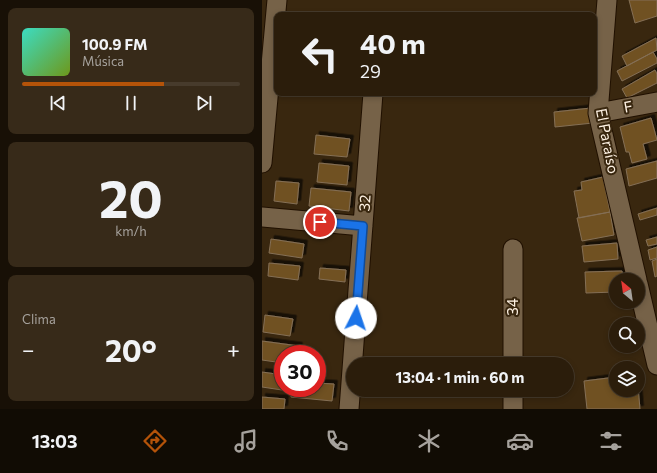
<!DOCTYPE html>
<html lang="es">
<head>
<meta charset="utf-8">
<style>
	body { margin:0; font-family:Commissioner,sans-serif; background:#372a19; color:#f1f3f6; height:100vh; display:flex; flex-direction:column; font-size:15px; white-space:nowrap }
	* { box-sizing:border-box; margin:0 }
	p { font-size:13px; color:#a6a29d }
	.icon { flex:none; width:22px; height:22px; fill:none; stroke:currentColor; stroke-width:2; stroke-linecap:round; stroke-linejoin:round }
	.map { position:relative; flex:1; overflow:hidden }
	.side { display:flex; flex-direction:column; gap:8px; padding:8px; background:#181006; width:262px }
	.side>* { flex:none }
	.hud { position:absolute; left:12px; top:12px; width:323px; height:84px; border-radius:8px; box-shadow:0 2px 6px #0003,0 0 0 1px #473b2c; background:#2b1d0b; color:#f1f3f6; overflow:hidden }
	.needle { width:26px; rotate:331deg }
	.fabs { position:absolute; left:347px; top:273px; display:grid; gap:8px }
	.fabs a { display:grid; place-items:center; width:36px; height:36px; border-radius:50%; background:#2b1d0b; box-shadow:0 2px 6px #0003,0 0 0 1px #473b2c; font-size:20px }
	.speed { position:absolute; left:12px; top:345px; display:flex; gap:8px; font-size:20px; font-weight:700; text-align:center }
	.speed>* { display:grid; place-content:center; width:52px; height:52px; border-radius:50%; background:#2b1d0b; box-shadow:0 2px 6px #0003,0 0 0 1px #473b2c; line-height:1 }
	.speed .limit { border:6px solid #d22; background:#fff; color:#111 }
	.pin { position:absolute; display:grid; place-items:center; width:34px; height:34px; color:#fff; margin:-17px; border:2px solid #fff; border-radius:50%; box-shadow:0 1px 4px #0007 }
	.me { position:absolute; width:44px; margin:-22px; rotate:4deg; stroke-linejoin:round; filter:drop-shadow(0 0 3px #0008) }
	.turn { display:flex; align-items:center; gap:14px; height:84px; padding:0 20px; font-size:18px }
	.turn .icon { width:52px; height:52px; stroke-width:2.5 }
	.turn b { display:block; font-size:28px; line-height:34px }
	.big { font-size:30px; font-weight:700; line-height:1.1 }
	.side .widget { flex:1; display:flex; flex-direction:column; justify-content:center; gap:6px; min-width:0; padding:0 14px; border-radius:8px; background:#372a19 }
	.side .dial { align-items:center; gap:0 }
	.dial b { font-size:52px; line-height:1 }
	.song { display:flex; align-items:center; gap:12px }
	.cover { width:48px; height:48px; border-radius:6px; background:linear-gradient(135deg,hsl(170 70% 55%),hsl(80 70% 35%)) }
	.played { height:4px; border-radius:2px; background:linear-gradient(90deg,#b45309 65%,#473b2c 65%) }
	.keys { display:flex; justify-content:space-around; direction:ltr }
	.heat { display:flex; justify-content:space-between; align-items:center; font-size:22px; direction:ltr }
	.trip { position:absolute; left:84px; top:357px; width:228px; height:40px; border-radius:20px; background:#2b1d0b; box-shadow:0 2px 6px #0003,0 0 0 1px #473b2c; font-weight:700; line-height:40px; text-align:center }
	.tabs { display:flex; height:64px; justify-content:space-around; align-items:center; background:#110c04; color:#a6a29d }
	.tabs .icon { width:28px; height:28px }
	.tabs .selected { color:#b45309 }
	.tabs b { font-size:18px; color:#f1f3f6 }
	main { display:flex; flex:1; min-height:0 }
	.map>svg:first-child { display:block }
	.building { fill:#705124; stroke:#846f55; filter:url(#shadow) }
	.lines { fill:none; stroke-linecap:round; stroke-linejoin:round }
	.minor-casing { stroke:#201000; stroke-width:21 }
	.minor { stroke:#766248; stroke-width:19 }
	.route-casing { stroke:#114b97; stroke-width:10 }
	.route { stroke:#1a73e8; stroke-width:7 }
	.labels { text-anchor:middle; stroke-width:4; stroke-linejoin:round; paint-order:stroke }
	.street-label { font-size:15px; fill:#fef2e4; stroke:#39270f }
</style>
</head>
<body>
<main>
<section class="side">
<div class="widget">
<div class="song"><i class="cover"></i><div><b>100.9 FM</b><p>Música</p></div></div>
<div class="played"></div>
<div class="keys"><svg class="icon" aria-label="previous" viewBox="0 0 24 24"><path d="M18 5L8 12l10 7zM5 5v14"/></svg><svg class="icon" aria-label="pause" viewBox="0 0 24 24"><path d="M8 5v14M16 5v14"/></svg><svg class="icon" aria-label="next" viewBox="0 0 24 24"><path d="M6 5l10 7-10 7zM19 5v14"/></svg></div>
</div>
<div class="widget dial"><b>20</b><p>km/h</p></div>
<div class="widget"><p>Clima</p>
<div class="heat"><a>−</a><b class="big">20°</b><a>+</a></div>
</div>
</section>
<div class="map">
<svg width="395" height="409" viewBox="0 0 395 409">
	<defs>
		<filter id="shadow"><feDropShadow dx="3.5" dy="-3.5" stdDeviation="0" flood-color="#0009"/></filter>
	</defs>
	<rect width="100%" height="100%" fill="#39270f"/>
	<path class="building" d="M367 0H395V16L373 23Z
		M394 38 395 50 365 66 360 56Z
		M391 52 395 59V63L360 81 355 71Z
		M393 70 395 74V83L365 98 360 89Z
		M329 108 331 123 293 127 292 112Z
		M389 118 395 140 381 144 385 159 370 163 367 152H364L358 127Z
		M54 135 88 139 85 157 52 154Z
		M395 161V178L367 186 364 169Z
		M57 163 87 166 85 185 55 182Z
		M341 177 348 212 317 218 312 191 320 190 319 182Z
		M14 181 37 183 35 204 12 201Z
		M49 188 89 192 87 211 47 206Z
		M395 208V215L378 220 376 214Z
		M348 212 352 235 320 241 315 218Z
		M395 237V244L386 246 384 240Z
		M9 239 42 244 40 258 7 253Z
		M355 243 356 259 322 262 320 246Z
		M395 247V258L388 260 386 250Z
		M395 259V276L393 277 390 261Z
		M7 263 38 266 36 280 6 276Z
		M58 268 84 270 83 282 57 279Z
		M360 271 361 280H354V292L324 293 323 272Z
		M3 315 31 319 28 336 1 332Z
		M0 341 37 346 35 354H21V363L0 360Z
		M0 372 21 375 20 390 0 387Z
		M354 377V390H376V387L378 409H325L322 381Z
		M55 383 72 384 70 401 29 397 30 388H55Z
		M0 397 23 399 22 409H0Z"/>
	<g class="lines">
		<defs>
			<path id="minor" d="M345 0 336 113 375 280
				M336 113 395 102
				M0 163 15 0
				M0 217 101 226
				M251 249V364
				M376 284 395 365
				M251 390V409
				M87 409 111 93"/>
		</defs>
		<use href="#minor" class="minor-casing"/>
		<use href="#minor" class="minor"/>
	</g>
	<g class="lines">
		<defs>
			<path id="route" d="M58 222 101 226 94 318"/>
		</defs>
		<use href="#route" class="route-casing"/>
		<use href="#route" class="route"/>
	</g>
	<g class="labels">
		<g class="street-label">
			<text transform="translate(366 107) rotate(-10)" y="5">F</text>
			<text transform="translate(345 141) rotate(79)" y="5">El Paraíso</text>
			<text transform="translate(103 203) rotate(-86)" y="5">32</text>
			<text transform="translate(251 307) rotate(-90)" y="5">34</text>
		</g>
	</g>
</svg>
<div class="fabs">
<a><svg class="needle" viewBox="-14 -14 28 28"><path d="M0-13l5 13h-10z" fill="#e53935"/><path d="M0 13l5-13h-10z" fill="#a6a29d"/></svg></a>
<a><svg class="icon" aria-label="search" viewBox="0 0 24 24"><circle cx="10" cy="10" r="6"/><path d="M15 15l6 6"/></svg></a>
<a><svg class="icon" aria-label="layers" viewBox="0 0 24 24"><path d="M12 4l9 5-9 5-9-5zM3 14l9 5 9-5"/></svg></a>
</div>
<div class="speed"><div class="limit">30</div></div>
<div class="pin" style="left:58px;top:222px;background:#d93025"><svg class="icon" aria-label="arrive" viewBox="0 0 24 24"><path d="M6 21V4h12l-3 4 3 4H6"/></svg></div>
<svg class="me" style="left:94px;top:318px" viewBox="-20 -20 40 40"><circle r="19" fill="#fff"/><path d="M0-13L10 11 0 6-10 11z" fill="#1a73e8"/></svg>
<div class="trip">13:04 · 1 min · 60 m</div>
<div class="hud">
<div class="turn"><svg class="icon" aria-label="left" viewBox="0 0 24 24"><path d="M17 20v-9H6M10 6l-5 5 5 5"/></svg><div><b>40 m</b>29</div></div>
</div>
</div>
</main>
<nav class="tabs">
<b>13:03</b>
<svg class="icon selected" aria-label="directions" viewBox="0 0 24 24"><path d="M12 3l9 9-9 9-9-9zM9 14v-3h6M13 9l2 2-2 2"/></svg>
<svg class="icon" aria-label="music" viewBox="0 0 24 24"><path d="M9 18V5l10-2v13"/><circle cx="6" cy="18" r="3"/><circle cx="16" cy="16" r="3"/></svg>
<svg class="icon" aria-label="phone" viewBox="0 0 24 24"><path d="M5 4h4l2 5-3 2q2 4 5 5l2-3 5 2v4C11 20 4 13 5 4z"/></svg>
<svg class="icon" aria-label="climate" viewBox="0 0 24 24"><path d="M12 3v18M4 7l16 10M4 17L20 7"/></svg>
<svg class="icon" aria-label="car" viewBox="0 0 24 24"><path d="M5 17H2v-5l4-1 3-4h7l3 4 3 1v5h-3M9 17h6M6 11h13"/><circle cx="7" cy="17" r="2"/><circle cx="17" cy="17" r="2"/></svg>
<svg class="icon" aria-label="filters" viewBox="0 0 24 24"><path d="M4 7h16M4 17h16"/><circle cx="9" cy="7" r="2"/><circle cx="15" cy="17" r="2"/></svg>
</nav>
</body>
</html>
